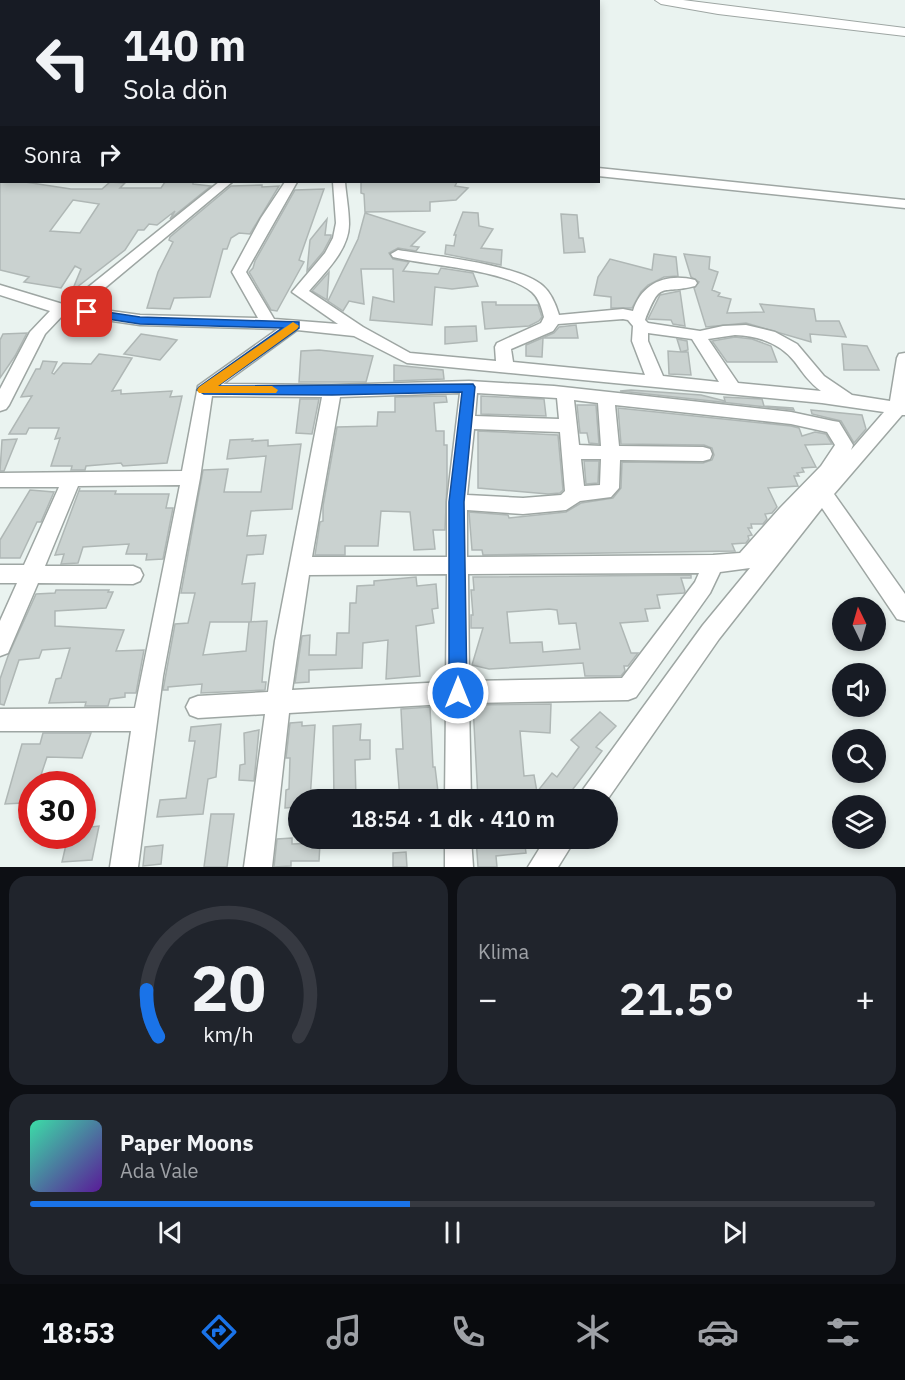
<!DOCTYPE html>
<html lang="tr">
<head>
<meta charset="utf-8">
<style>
	body { margin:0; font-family:"IBM Plex Sans",sans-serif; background:#20242c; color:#f1f3f6; height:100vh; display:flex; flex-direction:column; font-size:22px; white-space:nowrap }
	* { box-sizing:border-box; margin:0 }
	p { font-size:20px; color:#9ea1a6 }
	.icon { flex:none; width:33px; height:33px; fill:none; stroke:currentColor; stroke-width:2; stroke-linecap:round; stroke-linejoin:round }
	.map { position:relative; height:867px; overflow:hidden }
	.sheet { display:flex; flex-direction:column; gap:9px; padding:9px; background:#0d0f14; flex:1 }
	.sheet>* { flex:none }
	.hud { position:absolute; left:0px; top:0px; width:600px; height:183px; box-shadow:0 3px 9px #0003; background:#171b24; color:#f1f3f6; overflow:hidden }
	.needle { width:39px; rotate:355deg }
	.controls { position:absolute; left:832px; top:597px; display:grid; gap:12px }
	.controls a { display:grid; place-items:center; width:54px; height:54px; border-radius:50%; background:#171b24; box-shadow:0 3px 9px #0003; font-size:30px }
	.speed { position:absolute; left:18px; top:771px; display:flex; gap:12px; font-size:30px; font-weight:700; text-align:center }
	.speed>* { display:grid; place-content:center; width:78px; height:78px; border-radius:50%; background:#171b24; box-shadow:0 3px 9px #0003; line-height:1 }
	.speed .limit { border:9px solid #d22; background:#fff; color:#111 }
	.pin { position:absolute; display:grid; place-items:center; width:51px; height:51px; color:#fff; margin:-26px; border-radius:12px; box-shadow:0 3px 9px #0006 }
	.me { position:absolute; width:66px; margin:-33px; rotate:0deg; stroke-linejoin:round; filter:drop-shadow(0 0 4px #0008) }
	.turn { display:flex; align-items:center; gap:21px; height:126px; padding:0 24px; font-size:27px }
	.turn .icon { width:78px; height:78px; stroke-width:2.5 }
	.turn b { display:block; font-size:42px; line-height:51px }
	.then { display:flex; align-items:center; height:57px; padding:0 24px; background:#0003; gap:12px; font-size:22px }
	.big { font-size:45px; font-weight:600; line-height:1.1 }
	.sheet .card { flex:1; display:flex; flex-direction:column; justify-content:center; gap:9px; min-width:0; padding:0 21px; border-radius:18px; background:#20242c }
	.sheet .dial { align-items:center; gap:0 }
	.dial svg { height:156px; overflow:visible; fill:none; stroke:#363941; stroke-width:7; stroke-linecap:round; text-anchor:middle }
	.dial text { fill:#f1f3f6; stroke:none }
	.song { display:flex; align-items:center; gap:18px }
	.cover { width:72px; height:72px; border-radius:9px; background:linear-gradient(135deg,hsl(160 70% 55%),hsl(270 70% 35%)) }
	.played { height:6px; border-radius:3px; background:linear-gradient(90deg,#1a73e8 45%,#363941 45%) }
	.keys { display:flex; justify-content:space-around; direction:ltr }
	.heat { display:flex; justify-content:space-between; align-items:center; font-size:33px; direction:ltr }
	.sheet .tiles { flex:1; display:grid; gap:9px; grid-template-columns:1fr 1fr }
	.card:last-child { grid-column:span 2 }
	.trip { position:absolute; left:288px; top:789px; width:330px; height:60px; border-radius:30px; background:#171b24; box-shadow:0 3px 9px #0003; font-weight:600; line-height:60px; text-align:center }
	.menu { display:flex; height:96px; justify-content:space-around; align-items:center; background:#090b0e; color:#9ea1a6 }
	.menu .icon { width:42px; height:42px }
	.menu .current { color:#1a73e8 }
	.menu b { font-size:27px; color:#f1f3f6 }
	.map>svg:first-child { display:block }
	.building { fill:#cad2d0; stroke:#afb7b5; stroke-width:1.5; fill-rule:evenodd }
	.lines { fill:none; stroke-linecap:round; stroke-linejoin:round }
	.street-casing { stroke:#9ea6a3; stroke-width:3 }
	.secondary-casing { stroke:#9ea6a3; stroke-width:2 }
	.street { fill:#fff; fill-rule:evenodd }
	.secondary { fill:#fff; fill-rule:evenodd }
	.route { fill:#1a73e8; stroke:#114b97; stroke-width:1.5 }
	.slow { fill:#f59e0b }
</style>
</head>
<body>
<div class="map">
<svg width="905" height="867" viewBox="0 0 905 867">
	<rect width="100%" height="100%" fill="#eaf3f0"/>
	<path class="building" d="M0 182H25L71 189H102L110 182 125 183 120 188H161L165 182H193V184L211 186 170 219 175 211 157 225 149 224 144 230H138L125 250 72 291 81 269 75 266 61 288 24 282 29 277 0 270ZM73 200 99 204 80 233 50 231Z
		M361 182H457L455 186 468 188 456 200 430 202V211L365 212 364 194 361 193Z
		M262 185V187L279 186 250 234 239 233 231 238 227 249H223L210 297 174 298 170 309 147 308 158 272 173 242 169 240 170 237 231 186Z
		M324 189 299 260 304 262 277 311 271 310 249 272 253 268 255 261 295 190Z
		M463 212 478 213 479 226 493 229 481 248 502 250 501 265 445 254 446 245 454 246 456 235H454Z
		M365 213 425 232 411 246 419 247 416 251 398 248 389 253 393 259 409 262 403 271 438 274 441 268 473 273 478 286 452 289 435 287 432 325 370 320 373 297 394 302 393 269H361L364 304 349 301 343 311 328 301 358 239Z
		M561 214 577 215 579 238H583L585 252 564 253Z
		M327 219 325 235H331V237L323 252 307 271 310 240Z
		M654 254 676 257 678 276 664 277 648 285 641 292 632 308H611V297L594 295 598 277 610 259 652 270Z
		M684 254 710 257 709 269 718 272 712 290 720 293 718 296 731 299 727 313 764 312 760 304 814 309 816 321H839L846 337 810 334 811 342 746 323 706 327 694 288 699 282 691 277Z
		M329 272 327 300 312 291Z
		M680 291 685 326 673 324 671 320 648 319 660 295Z
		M482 302H496V305H538L542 317 539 321 529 326 485 329Z
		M576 325 578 338H543L542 357 526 356V345L554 333 559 327Z
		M476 326 477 341 445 344V327Z
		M27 333 15 356 0 378V340L3 334Z
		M141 334 167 338 177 340 160 360 124 354Z
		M735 337 752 339 771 346 777 362H727L712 341Z
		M677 339 687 341 688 350 681 352H688L691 375 669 374 668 351 681 352Z
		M842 344 867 346 879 370H844Z
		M319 350 373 356 366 382H299L301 351Z
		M99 354 132 358 112 391 121 390V394L172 391 170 397 182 396 167 463 123 466 121 463 86 466 85 470H71L72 466H51L60 438 55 439 59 428H29L26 434H9L32 396 21 397 36 369H40L43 361 57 362 52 373 54 374 63 363 91 364Z
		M394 365 443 370 444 379 394 381Z
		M631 390 701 395 725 401 724 397 762 399 764 406 793 408 794 410 620 391Z
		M446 396 447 402 434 403 436 431H444V445H447V483L445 530H433L435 549 414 550 410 512 381 511 378 546H345V555H315L320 522 323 521V506L337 427 377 426 378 412H395V397Z
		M481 396 544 399 546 416 481 414Z
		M300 399H319L312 434 296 433Z
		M577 405H596L599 444 589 443 587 433H580Z
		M618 408 791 426 799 428 802 436 815 432 826 434 832 444 805 445 816 467 802 468 804 472 797 473 799 476H794L798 486 768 488 777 507 772 513 765 514 767 519 763 524H751L752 528H748L752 535 748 536 749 539 746 543 732 544 735 551 483 555 482 550H472L469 512 508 515 509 518 566 512 581 503 613 498 621 488 622 462 703 463 712 460 714 455 712 448 704 445 621 444Z
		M811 410 862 415 866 429 854 443 841 421 812 414Z
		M478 431 558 435 563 490 560 493 548 494 478 488Z
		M17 439 4 471H0L2 440Z
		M253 439 252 441 268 440V446L301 444 292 509 251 511 247 536 266 535 263 554 247 555 242 584 255 583 251 622H210L203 655 246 651 249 622 267 621 262 682H266L265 690 201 693 202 684 168 687V690H163L175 624 188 623 195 593H181L203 470 228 469 224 492H261L266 456 227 459 230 440Z
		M584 461H599L598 483 586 484Z
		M80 488 79 491H116L115 494H169L166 508H173L163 559 146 560 147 554H126L129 544 83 547 78 563 61 564 64 554 55 555Z
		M30 490 54 492 41 522H37L20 558H0V540Z
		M691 575V578H681L685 591 684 593 657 595 660 608 645 609 648 621 620 623 631 653H638L628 666H624L625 671 621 676H585L583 663 489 669 472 665 483 628H471V615H473L471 590H474L473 577ZM549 609 557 610 559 624 576 623 580 649 543 652 542 642 510 643 507 612Z
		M416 577 417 586 436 584 438 608 432 609 434 623 416 626 420 676 386 679 388 640 363 643 362 668 309 670V682L295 683 302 636 310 635 309 655H336L337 633H349L350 603H356L357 586 374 585V581Z
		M56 590H109L108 592H113L106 608 55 611V626L124 630 116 651 144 650 136 693H125V697L110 699 108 706H85L86 702 49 703 56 679 61 678 70 648 42 650 39 658 19 660 4 705 0 704V679L8 656 36 594 55 593Z
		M551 704 550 733 520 731 524 776 534 775 537 792 552 773 557 777 579 747 571 740 600 712 616 726 596 747 602 751 573 789 564 800H478L473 705Z
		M430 707 433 767H435L439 800H400L396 749H403L401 709Z
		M302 722V726L315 725 310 800H298V807L285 808 286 790 289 789 290 758H286L290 723Z
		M221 724 216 777 208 779 203 814 157 817 160 800 186 798 195 741H189L191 727Z
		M361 724 360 740H370V759L355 760 356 798 334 800 333 726Z
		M259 730 254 781 239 780 240 765 245 764 244 733Z
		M43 733H91L82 758 47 757 38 784 29 785 23 803 5 804 22 744H40Z
		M211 814H234L227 867H204Z
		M99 826 92 860 62 862 68 836H82V828Z
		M292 838V844L320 843 319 861H291V866L274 867 277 839Z
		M476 838H524L526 853 496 856 497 867H478Z
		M163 845 161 864 143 866 145 847Z
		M406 852 407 867H393V853Z"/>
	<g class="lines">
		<defs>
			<path id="street" d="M0 43H2V49H0Z
				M0 67H2L0 74Z
				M2 153V161L0 162V154Z
				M598 168 905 200V208L598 176Z
				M219 182H232L82 307 140 315 258 318 232 272 261 218 285 182H297L246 272 274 319 338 324 292 292 325 253 333 238 336 223 333 182H345C346 195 349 210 349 224 349 250 325 272 309 291L363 327 410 353 496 361 495 347 497 343 541 323 544 317C542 309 539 298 532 292 505 269 429 266 393 257L391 254 398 250C433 256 518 264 543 286 551 293 556 305 559 315L623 309 633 311C642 283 666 273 695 280L697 283 695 286C660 295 661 279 645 320L648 323 700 331 723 326 746 325 775 332 797 344 824 376 852 395 890 401 897 358 899 354 905 353V415H902L834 494 905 594V621L897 619 822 508 719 639 607 800H578L582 791 703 625 750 568 720 572 710 593 636 697 628 700 469 703 471 800H445L446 704 289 713 272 867H244L265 714 198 718 190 715 186 707 190 699 198 696 268 692 275 641 322 397 212 396 200 478 163 676 138 867H110L131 731H0V709L135 708 180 485 78 486 45 566H133L140 569 143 575 140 581 133 584 38 583 8 653 0 656V621L17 583H0V565H24L59 487H0V473L182 471 198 386 278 329 140 325 64 314 45 334 9 405 6 409 0 411V389L30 332 50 311 0 295V285L66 305ZM623 319 628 320 633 326 632 341 645 375 513 362 511 349 553 331 558 324ZM297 330 354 336 407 363 822 403 884 412 851 450 853 445 839 422 833 421 791 412 554 386 469 381 332 385 223 384ZM648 333 692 339 719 382 663 376 648 341ZM735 335C759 336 780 343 795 362 803 373 810 383 821 391L738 383 708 339ZM460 393 447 502V557H312L340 397ZM477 393 557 398 559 419 475 416ZM574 400 598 403 601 446 579 445ZM615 405 791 424 827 432 835 445 821 466 780 508 740 553 713 555 467 557V510L523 514 566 510 580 501 611 497 619 488 620 460 703 461 710 459 712 454 710 449 703 447 619 446ZM474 429 560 432 565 491 561 495 523 498 467 495ZM581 459H601L600 485 584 486ZM699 573 695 582 622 678 469 681 468 574ZM447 574 446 682 292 690 309 575Z
				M445 838H471L473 867H445Z
				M546 838H576L558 867H528Z"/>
			<path id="secondary" d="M655 0H683L905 28V36L718 14 661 4Z"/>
		</defs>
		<use href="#street" class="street-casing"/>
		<use href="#secondary" class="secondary-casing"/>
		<use href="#street" class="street"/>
		<use href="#secondary" class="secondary"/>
	</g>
	<path class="route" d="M87 309 140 317 299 322V328L218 386 473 384 475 387 464 502 467 693 464 699 458 701 451 699 449 693V502L462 392 332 395 204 394 197 390 199 387 282 328 140 324 82 315V310Z"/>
	<path class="slow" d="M293 322 299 326 297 329 218 386H272L278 390 276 393H199L197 390 199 387Z"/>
</svg>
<div class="controls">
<a><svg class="needle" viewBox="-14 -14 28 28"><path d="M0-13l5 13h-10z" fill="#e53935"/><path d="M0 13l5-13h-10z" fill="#9ea1a6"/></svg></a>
<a><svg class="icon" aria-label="sound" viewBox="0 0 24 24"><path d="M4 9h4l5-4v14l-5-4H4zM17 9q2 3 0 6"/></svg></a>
<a><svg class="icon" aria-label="search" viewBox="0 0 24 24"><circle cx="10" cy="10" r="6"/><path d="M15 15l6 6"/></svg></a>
<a><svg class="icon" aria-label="layers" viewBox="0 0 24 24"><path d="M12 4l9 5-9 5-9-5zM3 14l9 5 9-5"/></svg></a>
</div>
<div class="speed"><div class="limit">30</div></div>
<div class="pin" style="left:87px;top:312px;background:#d93025"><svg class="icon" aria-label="arrive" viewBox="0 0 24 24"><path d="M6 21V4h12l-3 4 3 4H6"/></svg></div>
<svg class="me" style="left:458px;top:693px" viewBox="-20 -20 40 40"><circle r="17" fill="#1a73e8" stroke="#fff" stroke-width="3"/><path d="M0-11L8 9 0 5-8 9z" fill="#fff"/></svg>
<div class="trip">18:54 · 1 dk · 410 m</div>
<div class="hud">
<div class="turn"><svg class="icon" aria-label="left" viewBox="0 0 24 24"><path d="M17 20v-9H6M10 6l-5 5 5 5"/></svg><div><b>140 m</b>Sola dön</div></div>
<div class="then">Sonra<svg class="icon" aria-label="right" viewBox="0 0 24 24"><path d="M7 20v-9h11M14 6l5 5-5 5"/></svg></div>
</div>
</div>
<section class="sheet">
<div class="tiles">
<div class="card dial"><svg viewBox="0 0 100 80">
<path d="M14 69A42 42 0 1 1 86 69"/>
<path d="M14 69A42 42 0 0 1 8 45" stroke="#1a73e8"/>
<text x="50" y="56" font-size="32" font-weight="700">20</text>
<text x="50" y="72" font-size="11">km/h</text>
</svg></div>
<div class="card"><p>Klima</p>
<div class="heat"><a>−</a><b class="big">21.5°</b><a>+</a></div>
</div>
<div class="card">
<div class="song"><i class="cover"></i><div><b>Paper Moons</b><p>Ada Vale</p></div></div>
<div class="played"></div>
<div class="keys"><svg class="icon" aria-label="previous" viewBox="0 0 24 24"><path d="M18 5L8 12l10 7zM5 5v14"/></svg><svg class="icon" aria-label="pause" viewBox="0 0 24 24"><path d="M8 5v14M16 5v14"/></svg><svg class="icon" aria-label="next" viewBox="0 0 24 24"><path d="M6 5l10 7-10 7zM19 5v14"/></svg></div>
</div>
</div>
</section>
<nav class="menu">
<b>18:53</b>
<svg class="icon current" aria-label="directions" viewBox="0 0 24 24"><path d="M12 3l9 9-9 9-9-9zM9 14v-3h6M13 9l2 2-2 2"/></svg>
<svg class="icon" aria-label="music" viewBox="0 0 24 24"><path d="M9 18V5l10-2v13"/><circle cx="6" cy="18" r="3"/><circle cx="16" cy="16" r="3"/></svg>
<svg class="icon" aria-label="phone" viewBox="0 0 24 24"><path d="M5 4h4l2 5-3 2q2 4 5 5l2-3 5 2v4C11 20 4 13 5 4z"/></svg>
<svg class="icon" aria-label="climate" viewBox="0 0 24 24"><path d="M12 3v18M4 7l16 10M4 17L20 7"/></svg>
<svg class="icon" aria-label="car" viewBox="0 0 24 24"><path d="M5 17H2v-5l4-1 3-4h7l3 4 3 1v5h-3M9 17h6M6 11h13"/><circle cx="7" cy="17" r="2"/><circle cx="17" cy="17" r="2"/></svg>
<svg class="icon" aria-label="filters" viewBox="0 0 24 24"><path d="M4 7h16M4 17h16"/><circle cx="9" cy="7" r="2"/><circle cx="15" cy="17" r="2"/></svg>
</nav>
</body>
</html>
